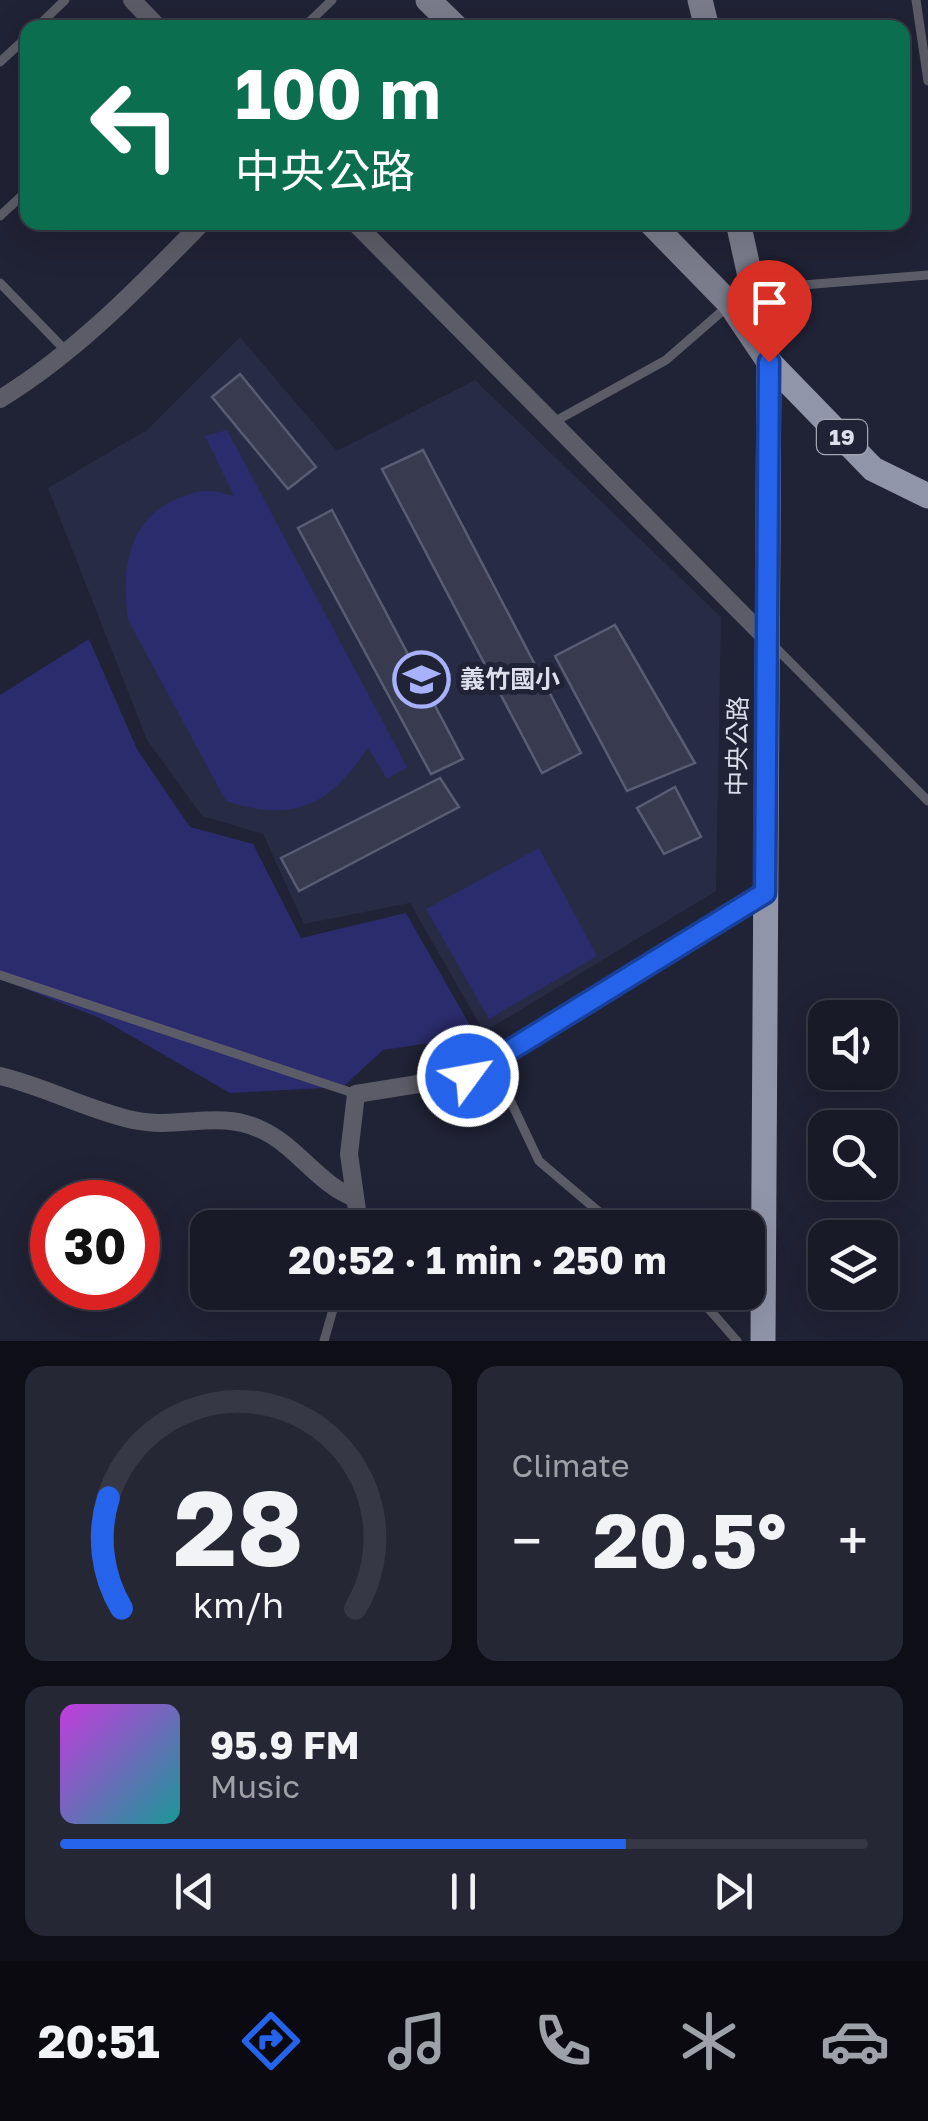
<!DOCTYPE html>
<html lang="en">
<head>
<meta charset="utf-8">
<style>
	body { margin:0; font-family:"Golos Text","Noto Sans TC",sans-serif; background:#252734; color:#f1f3f6; height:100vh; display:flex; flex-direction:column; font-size:38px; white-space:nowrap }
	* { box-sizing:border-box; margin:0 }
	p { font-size:32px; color:#9fa1a8 }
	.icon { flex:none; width:55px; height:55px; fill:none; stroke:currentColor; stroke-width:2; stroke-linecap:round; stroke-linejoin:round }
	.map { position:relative; height:1341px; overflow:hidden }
	.side { display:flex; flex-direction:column; gap:25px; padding:25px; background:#0d0e16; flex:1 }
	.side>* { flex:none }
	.guide { position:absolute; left:20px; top:20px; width:890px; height:210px; border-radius:20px; box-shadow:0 10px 40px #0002,0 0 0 2px #363845; background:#0b6e4f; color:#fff; overflow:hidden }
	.buttons { position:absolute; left:808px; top:1000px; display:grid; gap:20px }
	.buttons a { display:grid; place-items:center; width:90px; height:90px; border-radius:20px; background:#181a28; box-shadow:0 10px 40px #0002,0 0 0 2px #363845; font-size:50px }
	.speed { position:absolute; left:30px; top:1180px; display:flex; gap:20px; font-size:50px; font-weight:700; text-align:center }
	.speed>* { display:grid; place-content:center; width:130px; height:130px; border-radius:50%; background:#181a28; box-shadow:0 10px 40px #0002,0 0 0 2px #363845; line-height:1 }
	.speed .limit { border:15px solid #d22; background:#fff; color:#111 }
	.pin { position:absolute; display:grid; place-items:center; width:85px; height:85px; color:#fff; margin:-102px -42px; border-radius:50% 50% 50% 0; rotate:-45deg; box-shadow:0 0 10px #0007 }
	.pin .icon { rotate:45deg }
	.me { position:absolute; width:110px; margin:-55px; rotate:58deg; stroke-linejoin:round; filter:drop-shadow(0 0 8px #0008) }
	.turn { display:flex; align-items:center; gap:35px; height:210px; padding:0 50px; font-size:45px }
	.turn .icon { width:130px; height:130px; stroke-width:2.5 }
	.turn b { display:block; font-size:70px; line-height:85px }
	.big { font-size:75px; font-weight:700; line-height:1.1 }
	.side .card { flex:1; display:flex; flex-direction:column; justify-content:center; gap:15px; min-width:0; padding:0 35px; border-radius:20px; background:#252734 }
	.side .dial { align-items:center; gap:0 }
	.dial svg { height:260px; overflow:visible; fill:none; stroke:#363845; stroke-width:7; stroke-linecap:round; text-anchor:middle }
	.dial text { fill:#f1f3f6; stroke:none }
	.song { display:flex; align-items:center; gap:30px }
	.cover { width:120px; height:120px; border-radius:15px; background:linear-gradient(135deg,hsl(290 70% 55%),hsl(180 70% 35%)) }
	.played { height:10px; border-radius:5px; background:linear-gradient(90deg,#2563eb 70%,#363845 70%) }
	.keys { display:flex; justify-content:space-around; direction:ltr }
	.heat { display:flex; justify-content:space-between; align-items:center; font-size:55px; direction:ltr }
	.side .tiles { flex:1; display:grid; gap:25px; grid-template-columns:1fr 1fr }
	.card:last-child { grid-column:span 2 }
	.trip { position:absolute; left:190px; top:1210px; width:575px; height:100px; border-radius:20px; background:#181a28; box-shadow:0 10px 40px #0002,0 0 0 2px #363845; font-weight:700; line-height:100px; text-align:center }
	.tabs { display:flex; height:160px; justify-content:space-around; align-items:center; background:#0a0a10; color:#9fa1a8 }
	.tabs .icon { width:70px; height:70px }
	.tabs .selected { color:#2563eb }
	.tabs b { font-size:45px; color:#f1f3f6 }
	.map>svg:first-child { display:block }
	.built { fill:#282b44 }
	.green { fill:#2b2c6d }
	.building { fill:#383b4f; stroke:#595d73; stroke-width:2.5 }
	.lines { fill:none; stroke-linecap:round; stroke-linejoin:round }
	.service { stroke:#5b5c67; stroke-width:9 }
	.minor { stroke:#5b5c67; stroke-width:18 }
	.secondary { stroke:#7a7c8c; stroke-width:25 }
	.primary { stroke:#9195a9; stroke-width:25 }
	.route-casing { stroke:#184099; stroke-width:25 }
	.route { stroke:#2563eb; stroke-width:18 }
	.labels { text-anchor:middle; stroke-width:10; stroke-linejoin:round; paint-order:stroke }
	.shield { fill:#202235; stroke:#a4a6b4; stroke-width:2.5 }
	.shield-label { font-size:22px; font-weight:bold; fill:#dcdeeb }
	.poi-label { font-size:25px; font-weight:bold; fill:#dcdeeb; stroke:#202235; text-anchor:start }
	.street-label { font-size:25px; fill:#dcdeeb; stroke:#202235 }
</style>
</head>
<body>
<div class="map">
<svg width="928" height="1341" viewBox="0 0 928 1341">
	<rect width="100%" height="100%" fill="#202235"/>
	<path class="built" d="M240 337 337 451 475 380 721 617 716 891 484 1032 410 903 304 924 263 834 202 816 147 740 48 488 147 430Z"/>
	<path class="green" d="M227 430 407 767 387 779 368 748C329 806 294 823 226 801L128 620C121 570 127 519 179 498 188 495 200 490 210 491 218 491 227 495 234 496L205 436Z
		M89 639 137 749 190 827 253 844 301 938 406 913 476 1036 383 1050 343 1087 230 1093 100 1018 0 979V695Z
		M539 848 597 956 489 1019 426 909Z"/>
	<path class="building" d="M240 374 316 467 288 489 212 397Z
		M423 450 581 753 542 773 382 469Z
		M332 510 463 759 431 774 298 528Z
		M615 625 695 763 627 791 555 656Z
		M440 778 459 807 299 891 281 858Z
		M675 787 701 837 664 854 637 808Z"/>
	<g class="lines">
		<path class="service" d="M916 0 928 81
			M36 28 65 0
			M303 28 332 0
			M0 62 28 36
			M0 216 28 190
			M0 283 66 351
			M753 289 928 275
			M552 423 666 360 728 306
			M771 643 928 801
			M0 975 356 1094
			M491 1060 539 1161 618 1228
			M694 1292 737 1341
			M324 1341 338 1292"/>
		<path class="minor" d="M132 0 159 28
			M354 222 768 640
			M0 399C77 352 140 286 203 222
			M0 1076C46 1087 88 1110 133 1120 180 1130 218 1109 262 1130 298 1147 319 1185 355 1198
			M359 1224 349 1154 356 1094 468 1076 765 893"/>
		<path class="secondary" d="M428 0 457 28
			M700 0 707 28
			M650 222 730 304 769 362
			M738 222 765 344"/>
		<path class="primary" d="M769 362 873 469 928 496
			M763 1341 769 362"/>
	</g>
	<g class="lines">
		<defs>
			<path id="route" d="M468 1076 765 893 769 362"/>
		</defs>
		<use href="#route" class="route-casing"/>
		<use href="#route" class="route"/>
	</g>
	<defs>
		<symbol id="school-ring" viewBox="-11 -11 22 22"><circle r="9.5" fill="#202235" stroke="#a7b1fc" stroke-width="1.5"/><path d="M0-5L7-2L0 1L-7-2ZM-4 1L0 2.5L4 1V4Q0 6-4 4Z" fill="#a7b1fc"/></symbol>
	</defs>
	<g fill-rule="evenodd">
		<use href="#school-ring" x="390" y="648" width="63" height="63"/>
	</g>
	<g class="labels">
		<rect class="shield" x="817" y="420" width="50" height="34" rx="8"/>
		<g class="shield-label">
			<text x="842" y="445">19</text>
		</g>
		<g class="poi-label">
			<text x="460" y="688">義竹國小</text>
		</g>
		<g class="street-label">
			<text transform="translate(737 746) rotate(-89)" y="9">中央公路</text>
		</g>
	</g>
</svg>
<div class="buttons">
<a><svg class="icon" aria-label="sound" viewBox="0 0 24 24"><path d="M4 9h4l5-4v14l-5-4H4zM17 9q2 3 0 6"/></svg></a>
<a><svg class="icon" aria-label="search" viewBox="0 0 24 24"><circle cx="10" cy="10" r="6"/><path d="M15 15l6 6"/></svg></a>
<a><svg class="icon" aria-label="layers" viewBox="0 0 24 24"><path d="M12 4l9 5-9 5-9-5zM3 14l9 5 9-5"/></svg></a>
</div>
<div class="speed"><div class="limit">30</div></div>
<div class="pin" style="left:769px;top:362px;background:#d93025"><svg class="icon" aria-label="arrive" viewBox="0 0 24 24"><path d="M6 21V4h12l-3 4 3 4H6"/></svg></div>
<svg class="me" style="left:468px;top:1076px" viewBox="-20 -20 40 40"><circle r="17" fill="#2563eb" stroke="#fff" stroke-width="3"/><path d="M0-11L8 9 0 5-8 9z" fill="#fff"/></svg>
<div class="trip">20:52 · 1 min · 250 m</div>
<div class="guide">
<div class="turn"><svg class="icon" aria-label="left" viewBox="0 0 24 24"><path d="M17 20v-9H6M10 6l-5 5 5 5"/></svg><div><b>100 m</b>中央公路</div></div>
</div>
</div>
<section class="side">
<div class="tiles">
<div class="card dial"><svg viewBox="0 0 100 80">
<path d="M14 69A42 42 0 1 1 86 69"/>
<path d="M14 69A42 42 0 0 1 10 35" stroke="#2563eb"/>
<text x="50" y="56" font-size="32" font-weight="700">28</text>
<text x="50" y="72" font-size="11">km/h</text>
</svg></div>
<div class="card"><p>Climate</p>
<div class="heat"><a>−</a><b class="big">20.5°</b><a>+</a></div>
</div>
<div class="card">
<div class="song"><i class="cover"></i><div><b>95.9 FM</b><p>Music</p></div></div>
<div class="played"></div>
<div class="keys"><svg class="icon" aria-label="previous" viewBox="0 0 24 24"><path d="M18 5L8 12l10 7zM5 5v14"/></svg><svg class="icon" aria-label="pause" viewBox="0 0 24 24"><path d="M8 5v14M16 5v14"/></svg><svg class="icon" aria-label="next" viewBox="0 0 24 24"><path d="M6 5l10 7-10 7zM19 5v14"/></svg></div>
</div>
</div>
</section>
<nav class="tabs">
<b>20:51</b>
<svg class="icon selected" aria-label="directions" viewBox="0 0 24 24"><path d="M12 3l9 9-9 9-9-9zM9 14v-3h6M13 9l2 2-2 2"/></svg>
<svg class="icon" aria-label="music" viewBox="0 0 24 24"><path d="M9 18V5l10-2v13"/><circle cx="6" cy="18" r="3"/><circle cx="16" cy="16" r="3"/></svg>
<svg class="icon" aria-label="phone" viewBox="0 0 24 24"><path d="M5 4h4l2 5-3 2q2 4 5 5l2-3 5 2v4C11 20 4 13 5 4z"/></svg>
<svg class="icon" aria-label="climate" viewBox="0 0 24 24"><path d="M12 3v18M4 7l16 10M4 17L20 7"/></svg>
<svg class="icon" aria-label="car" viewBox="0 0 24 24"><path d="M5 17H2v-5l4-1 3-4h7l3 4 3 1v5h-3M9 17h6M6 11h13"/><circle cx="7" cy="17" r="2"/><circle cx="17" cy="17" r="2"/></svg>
</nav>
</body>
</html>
